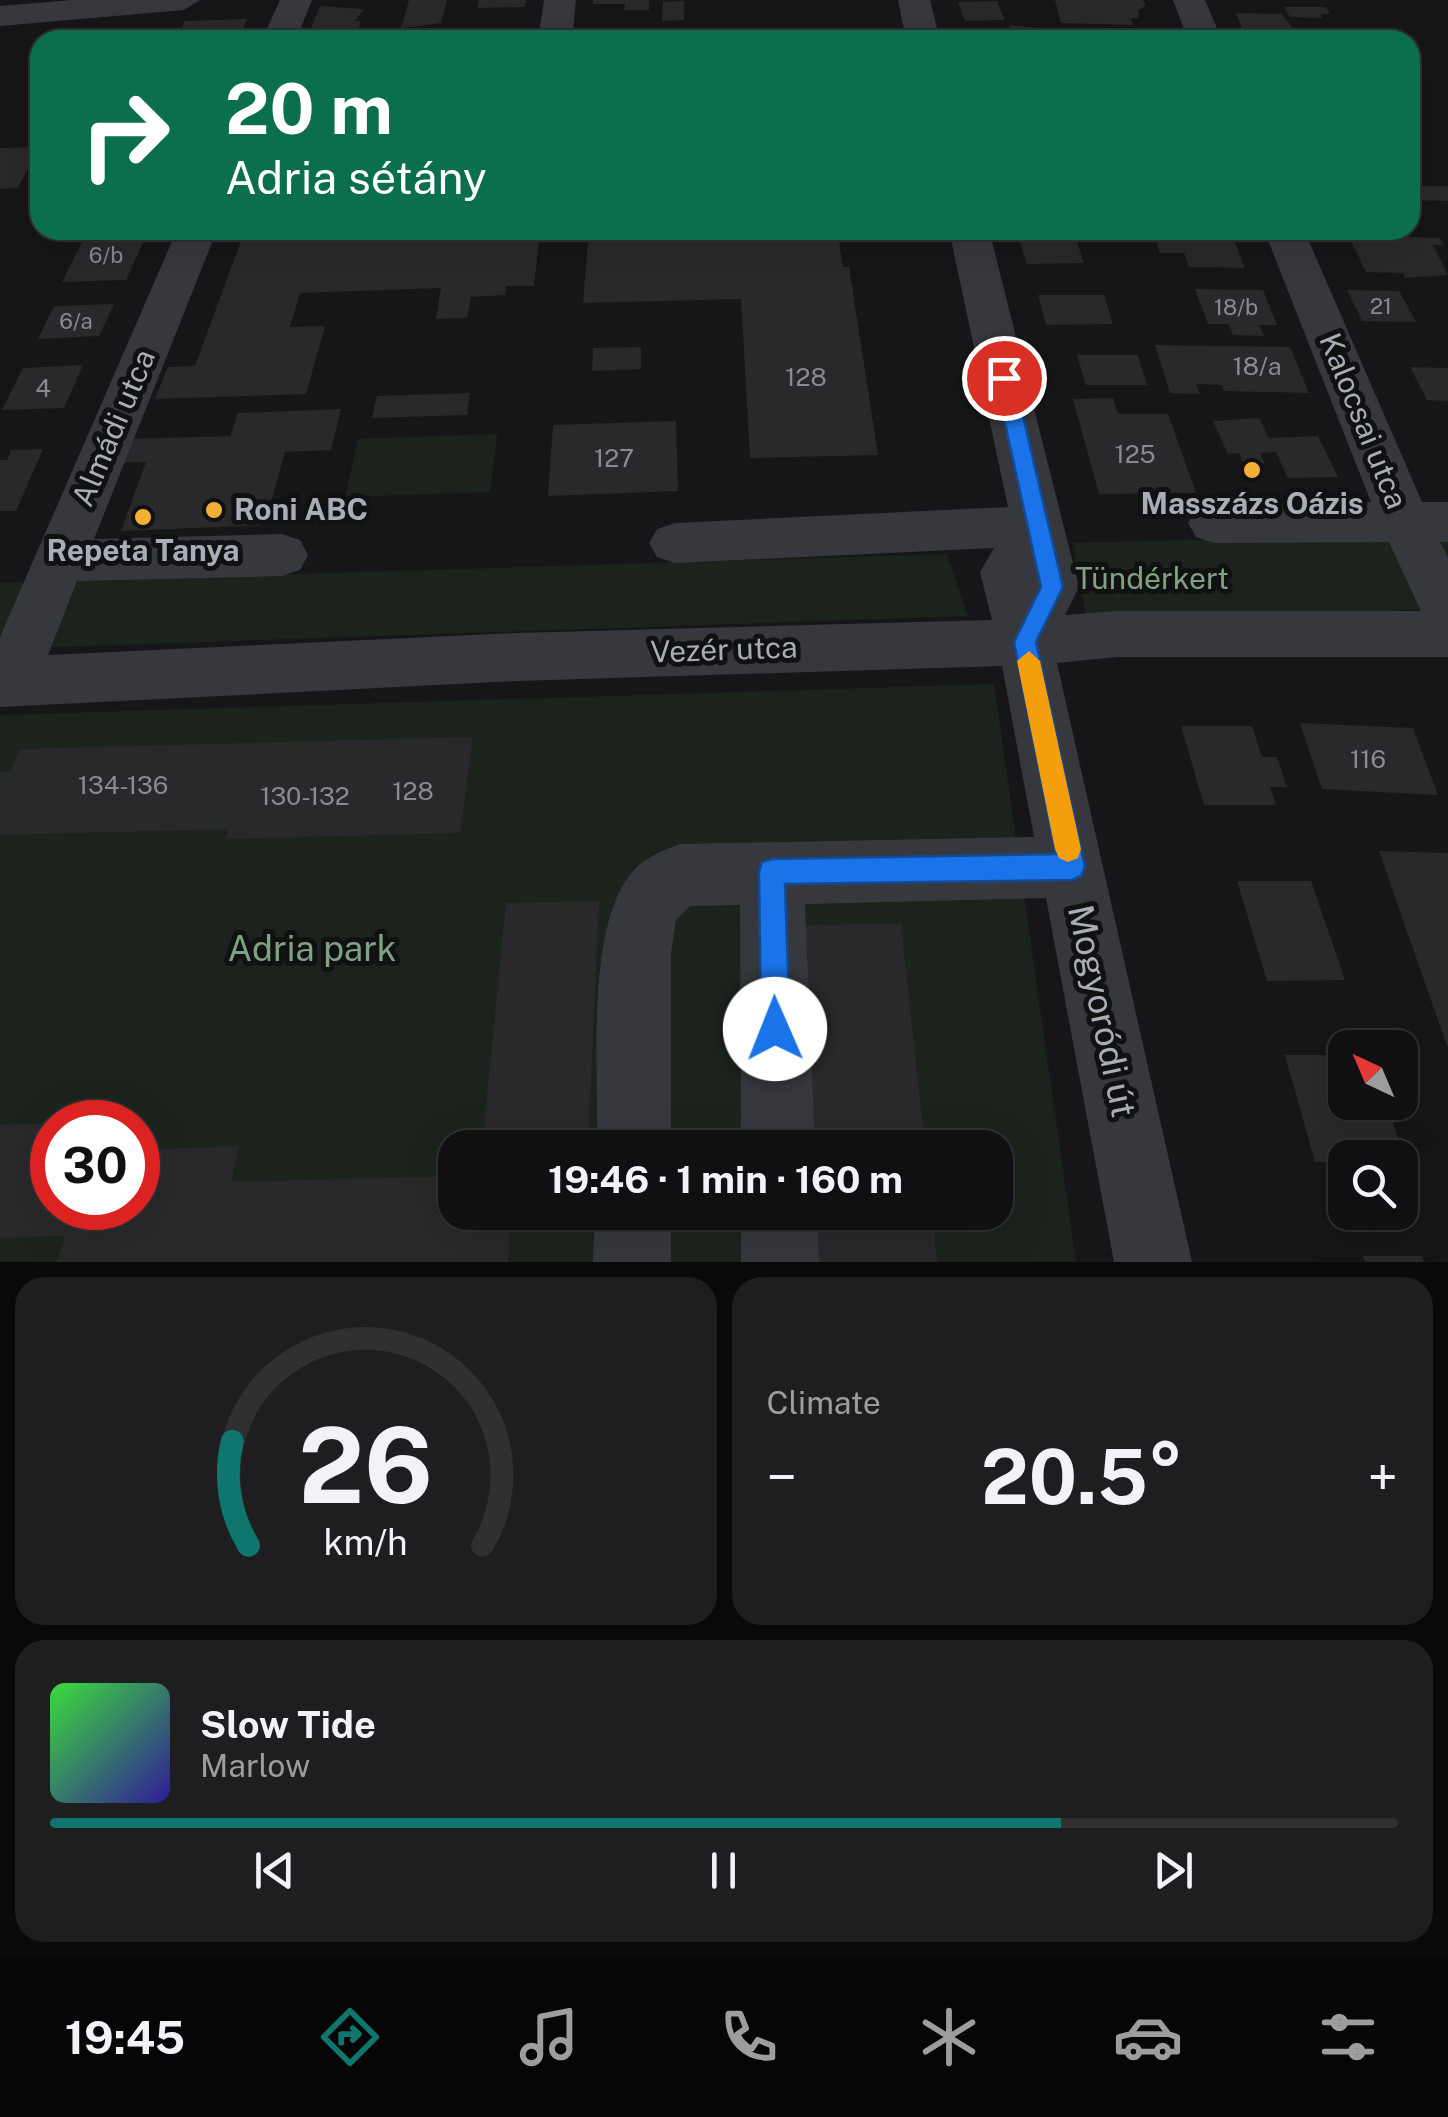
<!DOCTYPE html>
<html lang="en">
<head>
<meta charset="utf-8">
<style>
	body { margin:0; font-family:"Public Sans",sans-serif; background:#1e1e20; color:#f1f3f6; height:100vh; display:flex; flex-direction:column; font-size:38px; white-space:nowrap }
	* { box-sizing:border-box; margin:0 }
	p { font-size:32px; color:#9c9d9f }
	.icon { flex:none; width:55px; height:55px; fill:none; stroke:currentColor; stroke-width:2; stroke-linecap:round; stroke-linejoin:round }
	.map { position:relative; height:1262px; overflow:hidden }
	.details { display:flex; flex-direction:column; gap:15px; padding:15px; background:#09090a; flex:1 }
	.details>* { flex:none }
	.top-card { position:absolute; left:30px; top:30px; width:1390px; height:210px; border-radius:30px; box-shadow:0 10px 40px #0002,0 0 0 2px #303032; background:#0b6e4f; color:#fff; overflow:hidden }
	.needle { width:65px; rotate:316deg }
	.buttons { position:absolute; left:1328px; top:1030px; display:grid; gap:20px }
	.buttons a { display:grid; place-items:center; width:90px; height:90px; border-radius:20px; background:#101012; box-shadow:0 10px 40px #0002,0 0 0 2px #303032; font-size:50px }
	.speed { position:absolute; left:30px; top:1100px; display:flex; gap:20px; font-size:50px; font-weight:700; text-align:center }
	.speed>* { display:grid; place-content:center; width:130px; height:130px; border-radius:50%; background:#101012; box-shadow:0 10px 40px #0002,0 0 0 2px #303032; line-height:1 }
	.speed .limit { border:15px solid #d22; background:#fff; color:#111 }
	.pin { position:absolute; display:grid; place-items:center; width:85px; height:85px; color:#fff; margin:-42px; border:5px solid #fff; border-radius:50%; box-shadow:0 2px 10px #0007 }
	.me { position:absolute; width:110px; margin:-55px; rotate:359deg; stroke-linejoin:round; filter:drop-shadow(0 0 8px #0008) }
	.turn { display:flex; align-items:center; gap:35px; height:210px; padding:0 30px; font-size:45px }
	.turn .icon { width:130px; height:130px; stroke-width:2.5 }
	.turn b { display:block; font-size:70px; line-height:85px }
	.big { font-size:75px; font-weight:700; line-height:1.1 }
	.details .tile { flex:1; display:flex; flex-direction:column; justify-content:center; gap:15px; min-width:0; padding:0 35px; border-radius:30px; background:#1e1e20 }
	.details .dial { align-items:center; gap:0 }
	.dial svg { height:260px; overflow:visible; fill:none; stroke:#303032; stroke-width:7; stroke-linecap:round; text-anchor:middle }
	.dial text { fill:#f1f3f6; stroke:none }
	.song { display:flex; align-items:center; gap:30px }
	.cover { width:120px; height:120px; border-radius:15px; background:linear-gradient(135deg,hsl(120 70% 55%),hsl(250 70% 35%)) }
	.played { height:10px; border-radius:5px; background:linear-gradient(90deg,#0f766e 75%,#303032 75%) }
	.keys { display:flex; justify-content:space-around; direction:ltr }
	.heat { display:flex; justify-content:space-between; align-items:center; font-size:55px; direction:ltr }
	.details .tiles { flex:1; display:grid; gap:15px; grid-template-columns:1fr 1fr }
	.tile:last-child { grid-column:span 2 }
	.trip { position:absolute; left:438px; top:1130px; width:575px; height:100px; border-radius:30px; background:#101012; box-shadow:0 10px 40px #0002,0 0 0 2px #303032; font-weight:700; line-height:100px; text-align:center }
	.dock { display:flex; height:160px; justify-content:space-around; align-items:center; background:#060607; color:#9c9d9f }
	.dock .icon { width:70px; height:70px }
	.dock .selected { color:#0f766e }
	.dock b { font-size:45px; color:#f1f3f6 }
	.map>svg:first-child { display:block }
	.green { fill:#1c231d; fill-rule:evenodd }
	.building { fill:#29292c }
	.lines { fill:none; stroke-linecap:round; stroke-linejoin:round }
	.minor { fill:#37383d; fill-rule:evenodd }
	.route { fill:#1a73e8; stroke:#114b97; stroke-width:2.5 }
	.slow { fill:#f59e0b }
	.poi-dot { fill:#f2b134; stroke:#111113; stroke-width:4 }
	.labels { text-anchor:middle; stroke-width:10; stroke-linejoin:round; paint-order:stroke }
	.far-number-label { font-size:22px; fill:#888b94 }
	.number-label { font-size:25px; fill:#888b94 }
	.street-label { font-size:30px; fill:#a8adb8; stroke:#111113 }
	.poi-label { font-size:30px; font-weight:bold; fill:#a8adb8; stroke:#111113 }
	.park-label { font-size:30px; fill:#7fa381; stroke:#111113 }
	.near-park-label { font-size:35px; fill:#7fa381; stroke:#111113 }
	.near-street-label { font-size:35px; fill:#a8adb8; stroke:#111113 }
</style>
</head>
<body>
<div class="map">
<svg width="1448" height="1262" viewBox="0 0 1448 1262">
	<rect width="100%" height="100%" fill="#161618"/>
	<path class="green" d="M497 434 490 492 345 497 358 439Z
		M1448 533V609L1086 618 1073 543Z
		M947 554 968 616 0 649V583Z
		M994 684 1076 1262H0V715ZM52 1122H138V1208H52ZM455 1148H995V1212H455Z"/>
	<path class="building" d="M409 0H447L441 23 401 28Z
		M479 0H526L525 7 477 8Z
		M593 0H649V10H624L625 4H593Z
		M1055 0H1143L1146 6 1138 10 1139 18H1131L1133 25 1061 23Z
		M684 1V20L662 21 663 2Z
		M997 1 1005 20 965 21 958 2Z
		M320 6 364 9 355 21H361L357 32 350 36H357L356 40H306Z
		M1284 7H1326L1330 14H1320L1322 18 1290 17Z
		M1236 13 1282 14 1301 40H1236L1231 30H1243Z
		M247 19 238 40H187L190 34 180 31 185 21Z
		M1009 25 1048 29 1051 39 1014 40Z
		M501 34 500 40H420L422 35Z
		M40 147V161L36 168H29L17 188 0 189V148Z
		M1410 186H1448V201L1410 200Z
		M88 230H149L126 280 62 282Z
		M245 230H540L534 286H506L505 295 471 297 467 318 436 319 441 288 300 293 290 327 325 326 306 394 155 399 168 367 195 366Z
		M589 230H845L846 234 838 235 843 267H849L878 455 750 458 741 299 583 303Z
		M1016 230H1073L1084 263 1027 264Z
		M1153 230H1230L1245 268 1189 267 1184 253H1160Z
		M1348 235 1440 238 1444 245H1433L1448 275 1405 278 1403 273 1366 272Z
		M1195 289 1263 290 1277 325H1259L1264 336 1233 335 1229 324H1208Z
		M1347 290 1399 291 1416 322 1362 321Z
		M1038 295H1104L1113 324 1046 325Z
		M114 304 99 336 38 339 54 306Z
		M1155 345 1290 347 1309 393 1224 391 1222 385 1196 384 1200 394 1170 393Z
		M641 347V369L592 371 593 348Z
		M1077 355H1138L1147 385H1086Z
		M83 365 64 408 2 410 23 368Z
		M1410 367 1448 368V401L1427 400Z
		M470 393 467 415 372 418 377 396Z
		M1113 398 1118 414H1168L1196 493 1099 494 1073 399Z
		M341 409 331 450 285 452 265 525 121 531 146 462 121 463 130 439 230 436 238 413Z
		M1259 418 1269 438 1318 436 1338 477 1288 478 1276 452 1260 453 1265 464 1244 465 1239 453 1228 454 1213 421Z
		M676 421 678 491 548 496 553 425Z
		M43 449 16 511H0V460H7L11 450Z
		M1300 723 1413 728 1438 795 1322 789Z
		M1181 726H1252L1262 757H1277L1287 787H1270L1276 805H1204Z
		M473 737 460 833 226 839 229 829 0 835V772L11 771 20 749Z
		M1379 851 1448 853V1046H1447Z
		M1237 881H1311L1345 980 1267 981Z
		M599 901 588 1148H482L506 903Z
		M901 924 925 1148H813L801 925Z
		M1285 1055H1345V1102H1386L1406 1162H1400V1158H1345V1162H1315Z
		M52 1123V1208H138V1150L239 1146 231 1182 455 1176V1212H512L508 1262H57L65 1236 0 1238V1125Z
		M816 1212H932L937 1262H819Z
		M1363 1256H1422L1424 1262H1365Z"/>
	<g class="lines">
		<path class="minor" d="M73 0H200L184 10 0 26V6Z
			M280 0H312L296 40H262Z
			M544 0H576L572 40H538Z
			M898 0H930L940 40H906Z
			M1173 0H1205L1222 40H1188Z
			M177 230H217L94 539 282 534 300 540 308 555 300 570 282 576 77 581 48 655 517 633 992 620 980 572 994 548 675 563 657 557 649 543 657 529 675 523 1008 507 949 230H989L1079 587 1065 615 1117 611H1421L1389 542 1214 543 1196 537 1188 523 1196 509 1214 503 1371 502 1264 230H1304L1422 502H1448V542H1440L1448 557V657H1117L1057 663 1192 1262H1114L1046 898 805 904 815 1148H741L740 905 690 906 676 920 671 953V1148H597C599 1075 585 936 629 876 641 859 661 851 680 844L1034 837 1002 666 517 681 0 707V637Z
			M595 1212H671V1262H593Z
			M741 1212H817L819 1262H741Z"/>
	</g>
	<path class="route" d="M1004 371 1014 378 1063 587 1036 642 1085 867 1081 876 1072 880 785 884 790 1029 785 1039 775 1044 765 1039 761 1029 759 872 762 862 772 859 1056 854 1014 642 1041 587 995 378Z"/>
	<path class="slow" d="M1029 651 1040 661 1081 849 1078 858 1068 862 1059 858 1055 849 1017 661Z"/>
	<g class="poi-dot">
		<circle cx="1252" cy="470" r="10"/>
		<circle cx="214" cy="510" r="10"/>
		<circle cx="143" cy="517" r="10"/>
	</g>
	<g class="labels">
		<g class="far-number-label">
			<text x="106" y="263">6/b</text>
			<text x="1381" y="314">21</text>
			<text x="1236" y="315">18/b</text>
			<text x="76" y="329">6/a</text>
		</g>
		<g class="number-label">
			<text x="1257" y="375">18/a</text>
			<text x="806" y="386">128</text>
			<text x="43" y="397">4</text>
			<text x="1135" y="463">125</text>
			<text x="614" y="467">127</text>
			<text x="1368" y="768">116</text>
			<text x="123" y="794">134-136</text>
			<text x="413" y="800">128</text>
			<text x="305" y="805">130-132</text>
		</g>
		<g class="street-label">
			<text transform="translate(1363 421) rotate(68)" y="10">Kalocsai utca</text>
			<text transform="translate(114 428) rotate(-67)" y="10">Almádi utca</text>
			<text transform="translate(724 650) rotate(-2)" y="10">Vezér utca</text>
		</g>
		<g class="poi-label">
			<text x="1252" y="514">Masszázs Oázis</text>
			<text x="234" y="520" text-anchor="start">Roni ABC</text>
			<text x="143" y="561">Repeta Tanya</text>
		</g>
		<g class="park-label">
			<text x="1152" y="589">Tündérkert</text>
		</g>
		<g class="near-park-label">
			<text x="312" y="961">Adria park</text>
		</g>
		<g class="near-street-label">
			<text transform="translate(1102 1011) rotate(78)" y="12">Mogyoródi út</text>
		</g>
	</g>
</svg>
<div class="buttons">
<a><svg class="needle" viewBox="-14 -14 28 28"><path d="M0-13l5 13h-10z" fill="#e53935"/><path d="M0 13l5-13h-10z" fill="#9c9d9f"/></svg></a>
<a><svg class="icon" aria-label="search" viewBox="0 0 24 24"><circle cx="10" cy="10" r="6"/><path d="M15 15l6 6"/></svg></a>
</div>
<div class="speed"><div class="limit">30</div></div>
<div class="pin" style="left:1004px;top:378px;background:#d93025"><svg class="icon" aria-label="arrive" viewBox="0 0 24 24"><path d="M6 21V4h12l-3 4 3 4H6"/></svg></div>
<svg class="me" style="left:775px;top:1029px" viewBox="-20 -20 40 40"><circle r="19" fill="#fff"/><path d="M0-13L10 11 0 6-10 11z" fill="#1a73e8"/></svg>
<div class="trip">19:46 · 1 min · 160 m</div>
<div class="top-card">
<div class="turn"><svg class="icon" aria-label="right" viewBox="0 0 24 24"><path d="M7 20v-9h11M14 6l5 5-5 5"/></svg><div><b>20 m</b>Adria sétány</div></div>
</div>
</div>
<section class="details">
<div class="tiles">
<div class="tile dial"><svg viewBox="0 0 100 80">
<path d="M14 69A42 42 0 1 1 86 69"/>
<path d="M14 69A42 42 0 0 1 9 37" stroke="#0f766e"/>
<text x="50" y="56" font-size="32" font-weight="700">26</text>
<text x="50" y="72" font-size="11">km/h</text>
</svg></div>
<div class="tile"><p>Climate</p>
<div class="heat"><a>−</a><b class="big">20.5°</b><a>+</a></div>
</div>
<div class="tile">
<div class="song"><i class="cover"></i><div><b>Slow Tide</b><p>Marlow</p></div></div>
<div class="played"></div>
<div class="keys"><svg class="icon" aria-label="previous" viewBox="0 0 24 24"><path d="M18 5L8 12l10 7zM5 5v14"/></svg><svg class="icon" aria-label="pause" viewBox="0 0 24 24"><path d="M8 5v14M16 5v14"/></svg><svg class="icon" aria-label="next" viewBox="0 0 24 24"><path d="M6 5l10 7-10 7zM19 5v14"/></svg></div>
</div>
</div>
</section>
<nav class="dock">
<b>19:45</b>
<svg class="icon selected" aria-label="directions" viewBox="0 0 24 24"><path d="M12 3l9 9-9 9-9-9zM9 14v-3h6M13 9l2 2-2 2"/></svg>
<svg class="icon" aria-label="music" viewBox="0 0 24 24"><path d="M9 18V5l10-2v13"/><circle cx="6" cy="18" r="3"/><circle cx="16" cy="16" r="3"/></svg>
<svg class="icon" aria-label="phone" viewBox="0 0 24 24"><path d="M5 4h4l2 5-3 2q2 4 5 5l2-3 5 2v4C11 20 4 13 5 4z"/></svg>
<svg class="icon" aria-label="climate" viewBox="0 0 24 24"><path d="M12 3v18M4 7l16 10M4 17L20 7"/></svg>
<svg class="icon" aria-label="car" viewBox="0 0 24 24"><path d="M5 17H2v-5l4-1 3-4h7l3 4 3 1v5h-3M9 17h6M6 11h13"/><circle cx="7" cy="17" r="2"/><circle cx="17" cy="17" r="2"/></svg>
<svg class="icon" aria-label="filters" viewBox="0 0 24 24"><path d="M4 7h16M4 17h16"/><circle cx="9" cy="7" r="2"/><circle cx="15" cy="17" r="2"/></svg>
</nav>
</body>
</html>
